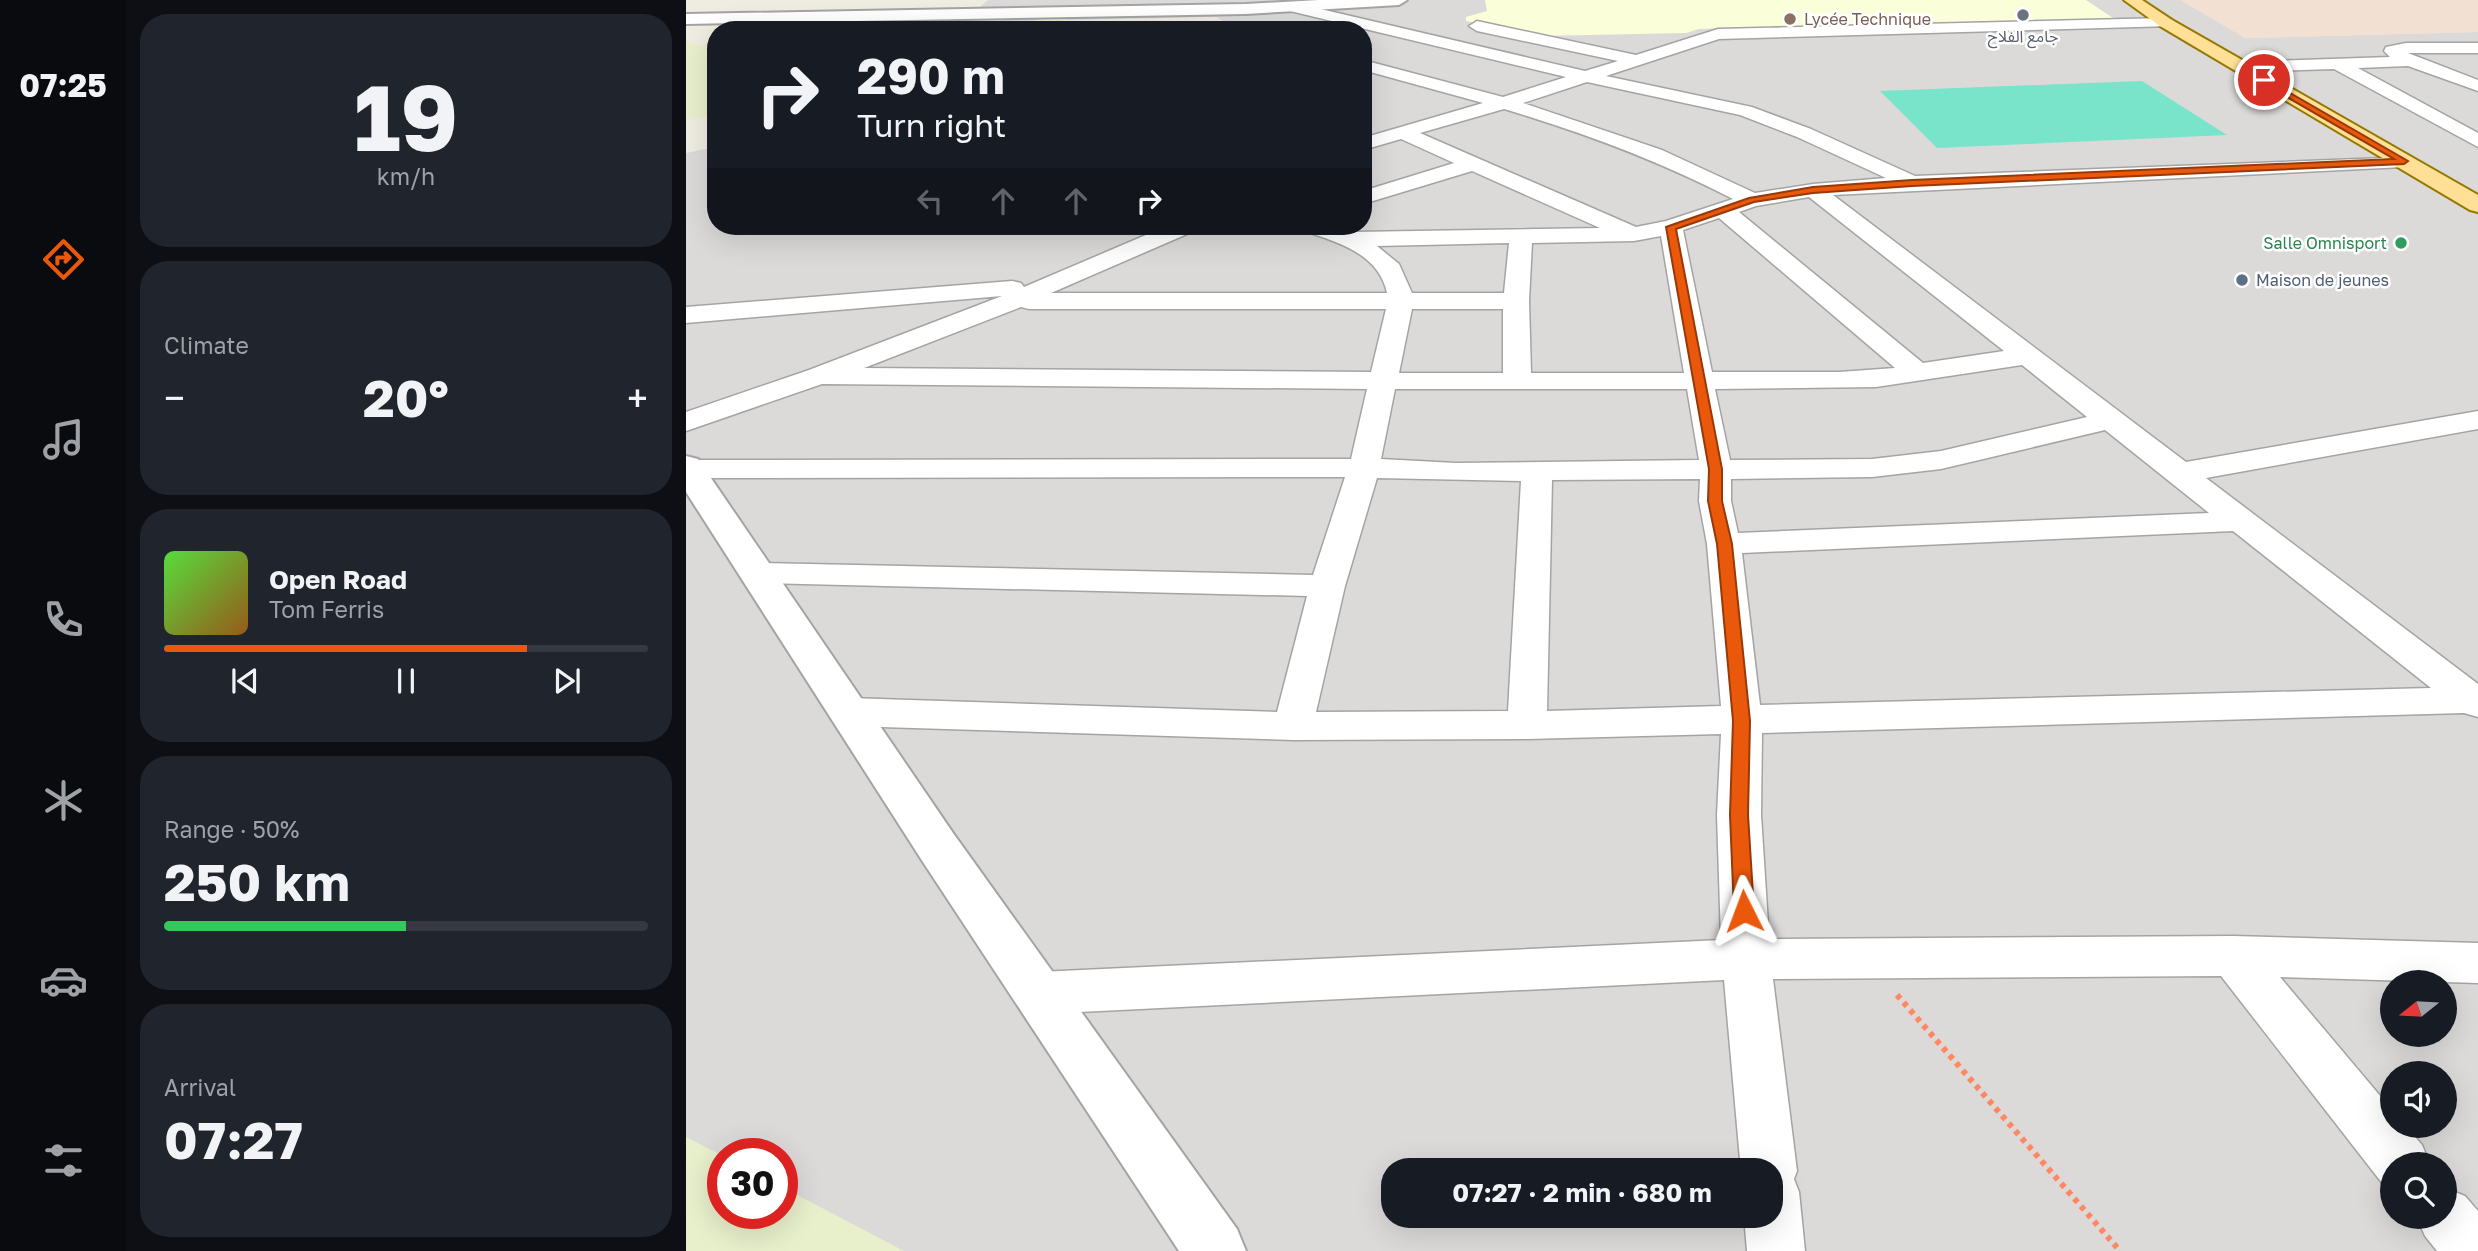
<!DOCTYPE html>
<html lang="en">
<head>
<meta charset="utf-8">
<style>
	body { margin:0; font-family:"Golos Text","Noto Sans Arabic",sans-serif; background:#20242c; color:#f1f3f6; height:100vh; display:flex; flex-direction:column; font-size:26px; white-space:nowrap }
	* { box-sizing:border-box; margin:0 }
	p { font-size:23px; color:#9ea1a6 }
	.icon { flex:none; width:38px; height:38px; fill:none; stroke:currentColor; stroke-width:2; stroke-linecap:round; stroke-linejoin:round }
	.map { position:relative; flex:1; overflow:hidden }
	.sheet { display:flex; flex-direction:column; gap:14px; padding:14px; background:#0d0f14; width:560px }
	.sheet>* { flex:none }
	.banner { position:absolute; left:21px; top:21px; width:665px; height:214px; border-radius:28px; box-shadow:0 7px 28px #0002; background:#171b24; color:#f1f3f6; overflow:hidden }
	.needle { width:46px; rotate:252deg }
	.buttons { position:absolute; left:1694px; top:970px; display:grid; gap:14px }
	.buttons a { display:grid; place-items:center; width:77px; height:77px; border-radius:50%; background:#171b24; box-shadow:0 7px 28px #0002; font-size:35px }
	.speed { position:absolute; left:21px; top:1138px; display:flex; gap:14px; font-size:35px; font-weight:700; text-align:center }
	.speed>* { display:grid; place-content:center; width:91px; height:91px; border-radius:50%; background:#171b24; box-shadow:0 7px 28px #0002; line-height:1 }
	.speed .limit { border:10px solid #d22; background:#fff; color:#111 }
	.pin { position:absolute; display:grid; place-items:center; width:60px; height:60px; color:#fff; margin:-30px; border:4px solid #fff; border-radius:50%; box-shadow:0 2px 7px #0007 }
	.me { position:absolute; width:77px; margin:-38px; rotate:357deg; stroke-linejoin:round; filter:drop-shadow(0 0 5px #0008) }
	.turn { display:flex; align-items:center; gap:24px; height:147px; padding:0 35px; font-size:32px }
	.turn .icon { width:91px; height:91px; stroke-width:2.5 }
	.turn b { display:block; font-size:49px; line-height:60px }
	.lanes { display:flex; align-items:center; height:66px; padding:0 35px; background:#0003; justify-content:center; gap:35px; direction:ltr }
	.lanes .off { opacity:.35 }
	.big { font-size:52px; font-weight:700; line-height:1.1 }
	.sheet .tile { flex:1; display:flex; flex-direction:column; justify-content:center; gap:10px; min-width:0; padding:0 24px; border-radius:28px; background:#20242c }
	.sheet .dial { align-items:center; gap:0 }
	.dial b { font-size:91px; line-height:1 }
	.song { display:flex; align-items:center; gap:21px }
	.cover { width:84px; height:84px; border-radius:10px; background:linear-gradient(135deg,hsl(110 70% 55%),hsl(30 70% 35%)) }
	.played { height:7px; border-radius:4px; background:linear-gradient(90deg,#ea580c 75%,#363941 75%) }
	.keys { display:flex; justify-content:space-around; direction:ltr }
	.heat { display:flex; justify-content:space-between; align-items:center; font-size:38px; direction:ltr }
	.charge { height:10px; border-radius:5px; background:linear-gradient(90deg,#34c759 50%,#363941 0) }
	.trip { position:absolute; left:695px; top:1158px; width:402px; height:70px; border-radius:28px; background:#171b24; box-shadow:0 7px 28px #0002; font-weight:700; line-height:70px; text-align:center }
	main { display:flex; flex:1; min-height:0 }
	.tabs { display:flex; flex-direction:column; width:126px; justify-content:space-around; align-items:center; background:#090b0e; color:#9ea1a6 }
	.tabs .icon { width:49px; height:49px }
	.tabs .current { color:#ea580c }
	.tabs b { font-size:32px; color:#f1f3f6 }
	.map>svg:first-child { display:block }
	.residential { fill:#dbdad9; fill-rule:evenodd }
	.education { fill:#faffda }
	.military { fill:#f2e0d3 }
	.farmland { fill:#e8efcb }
	.pitch { fill:#79e4c9 }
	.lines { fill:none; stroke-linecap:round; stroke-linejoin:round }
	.minor-casing { stroke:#a4a4a4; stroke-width:3 }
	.tertiary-casing { stroke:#a4a4a4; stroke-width:4 }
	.primary-casing { stroke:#957800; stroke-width:4 }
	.path { stroke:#ff8862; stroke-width:6; stroke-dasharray:5 5; stroke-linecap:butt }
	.minor { fill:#fff; fill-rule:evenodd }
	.tertiary { fill:#fff; fill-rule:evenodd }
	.primary { fill:#ffe096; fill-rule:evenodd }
	.route { fill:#ea580c; stroke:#983908; stroke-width:2 }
	.worship-dot { fill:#6b7280; stroke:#fff; stroke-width:2.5 }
	.education-dot { fill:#8d6e63; stroke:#fff; stroke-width:2.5 }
	.leisure-dot { fill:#2e9e5b; stroke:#fff; stroke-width:2.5 }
	.service-dot { fill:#5c6f8a; stroke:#fff; stroke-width:2.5 }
	.labels { text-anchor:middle; stroke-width:5; stroke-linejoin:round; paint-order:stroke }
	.far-education-label { font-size:16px; fill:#785e54; stroke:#fff; text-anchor:start }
	.far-worship-label { font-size:16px; fill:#5b616d; stroke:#fff }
	.far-leisure-label { font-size:16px; fill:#27864d; stroke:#fff; text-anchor:end }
	.far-service-label { font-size:16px; fill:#4e5e75; stroke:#fff; text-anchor:start }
</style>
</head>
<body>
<main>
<nav class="tabs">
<b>07:25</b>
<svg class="icon current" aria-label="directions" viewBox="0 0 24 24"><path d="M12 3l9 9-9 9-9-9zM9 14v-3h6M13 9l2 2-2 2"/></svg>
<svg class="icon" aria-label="music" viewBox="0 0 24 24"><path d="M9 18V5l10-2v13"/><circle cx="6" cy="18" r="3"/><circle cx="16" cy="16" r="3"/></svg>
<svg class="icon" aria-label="phone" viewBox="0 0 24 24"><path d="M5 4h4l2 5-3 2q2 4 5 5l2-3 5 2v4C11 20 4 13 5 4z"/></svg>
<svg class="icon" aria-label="climate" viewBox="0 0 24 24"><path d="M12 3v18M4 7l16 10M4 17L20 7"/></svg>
<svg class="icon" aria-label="car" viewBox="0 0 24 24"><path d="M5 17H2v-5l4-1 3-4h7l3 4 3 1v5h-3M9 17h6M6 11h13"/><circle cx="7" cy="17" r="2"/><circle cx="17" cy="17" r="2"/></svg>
<svg class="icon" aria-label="filters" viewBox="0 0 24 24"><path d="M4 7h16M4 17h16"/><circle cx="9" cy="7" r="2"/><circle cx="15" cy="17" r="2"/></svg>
</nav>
<section class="sheet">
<div class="tile dial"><b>19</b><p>km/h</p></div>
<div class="tile"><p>Climate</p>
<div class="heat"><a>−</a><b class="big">20°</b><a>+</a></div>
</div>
<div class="tile">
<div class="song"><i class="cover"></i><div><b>Open Road</b><p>Tom Ferris</p></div></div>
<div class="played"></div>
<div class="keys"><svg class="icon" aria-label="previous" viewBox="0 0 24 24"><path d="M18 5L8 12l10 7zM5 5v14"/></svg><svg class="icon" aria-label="pause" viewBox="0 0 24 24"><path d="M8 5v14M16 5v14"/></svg><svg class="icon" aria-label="next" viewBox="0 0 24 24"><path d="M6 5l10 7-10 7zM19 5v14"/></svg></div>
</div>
<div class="tile"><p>Range · 50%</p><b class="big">250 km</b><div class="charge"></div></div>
<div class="tile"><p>Arrival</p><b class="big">07:27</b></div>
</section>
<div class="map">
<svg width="1792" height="1251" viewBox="0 0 1792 1251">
	<rect width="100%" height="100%" fill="#efece1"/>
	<path class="residential" d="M302 0H1497L1559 38 1792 32V1251H0V153L30 147V226H677V30H553L530 17 277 22ZM1706 982H1759V1034H1706ZM1706 1073H1759V1125H1706ZM37 1153H96V1213H37ZM1706 1164H1759V1216H1706ZM707 1171H1085V1216H707Z"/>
	<path class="education" d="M799 0H1400L1430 20 1081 29 1078 27 1013 29 1000 33 852 36 780 21V17L801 11Z"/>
	<path class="military" d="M1494 0H1792V32L1559 38Z"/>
	<path class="farmland" d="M371 15 401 30H333L324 26Z
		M275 18H324L282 30H237Z
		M124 22 216 23 196 30H87Z
		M0 41 14 46 30 42V115L0 120Z
		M0 1137 37 1156V1213H96V1187L218 1251H0Z"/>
	<path class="pitch" d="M1456 81 1541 135 1251 148 1194 91Z"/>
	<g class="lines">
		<defs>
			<path id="minor" d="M609 3 899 71 932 61 791 31 783 26 791 21 950 55 1032 29 1480 18 1486 20 1488 23 1486 26 1033 39 920 76 1066 107 1125 129 1229 176 1725 157 1728 161 1725 165 1718 167 1147 195 1500 462 1792 411V429L1520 478 1792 684V717L1778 713 1076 733 1075 815 1083 939 1547 936 1792 943V983L1594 977 1706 1110V1125H1719L1736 1145 1744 1164H1706V1187L1696 1183 1535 976 1087 979 1111 1171 1108 1179 1113 1192 1119 1251H1061L1058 1216H1085V1171H1055L1038 980 353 1014 335 1008 328 993 335 978 353 972 1035 940 1031 815 1035 734 841 739 607 740 163 726 149 722 143 712 149 702 163 698 591 712 621 596 72 583 60 580 55 573 60 566 72 563 627 575 659 477 0 478 2 460 665 459 681 389 136 384 0 431V412L123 370 316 296 0 323V307L326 281 335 283 338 287 481 226H511L508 231 365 293H701C693 254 652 242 618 231L615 226H648L668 232 914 228 786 171 677 204V191L768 163 715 139 677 150V138L797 103 677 70V60L817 97 880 77 604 11 601 8ZM901 82 1054 115 1111 137 1200 178 1127 184 1069 193 976 150 837 103ZM818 109C898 133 973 161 1047 199L980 221 950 227 734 133ZM1123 197 1318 351 1237 363 1053 212 1070 206ZM1033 218 1209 368 1153 372H1026L997 230ZM975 236 998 373H845L843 301 846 243 948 241ZM823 243 818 293H726L713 264 691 246ZM335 307 343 309H700L685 372 178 368ZM726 309H817V373H713ZM1336 365 1401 417 1255 451 1186 459 1044 460 1029 389 1190 387ZM709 389H1001L1013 460 770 463 695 459ZM1419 430 1523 513 1052 533 1045 501V479L1186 477 1255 469ZM691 478 835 481 822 711 630 712 659 586ZM1014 479 1013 501 1021 544 1035 706 861 711 866 480ZM1547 531 1745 688 1074 705 1056 553Z
				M1720 43H1792V53H1722L1792 80V91L1722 66 1672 68 1792 133V147L1648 69 1555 72 1546 67 1555 62 1704 57 1698 51 1700 47Z
				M1759 1188 1779 1196 1792 1211V1251H1751L1739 1236 1730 1216H1759Z"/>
			<path id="tertiary" d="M633 0H721L713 5 560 14 0 24V14L560 4Z
				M0 456 12 459 267 833 551 1229 560 1251H493L235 859 0 492Z"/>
			<path id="primary" d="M1438 0H1456L1486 20 1792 195V212L1784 210 1474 26Z"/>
		</defs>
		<use href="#minor" class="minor-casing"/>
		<use href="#tertiary" class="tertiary-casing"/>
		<use href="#primary" class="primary-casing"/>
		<path class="path" d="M1211 995 1434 1251"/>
		<use href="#minor" class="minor"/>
		<use href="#tertiary" class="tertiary"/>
		<use href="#primary" class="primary"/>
	</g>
	<path class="route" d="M1578 78 1722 161 1718 164 1226 186 1127 193 1068 202 990 229 1036 469V501L1046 544 1064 721 1062 815 1068 911 1065 916 1058 919 1051 916 1048 911 1044 815 1047 721 1031 544 1022 501 1023 469 980 227 1063 198 1127 187 1226 180 1708 159 1575 82Z"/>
	<circle class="worship-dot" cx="1337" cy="15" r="7"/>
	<circle class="education-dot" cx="1104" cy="19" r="7"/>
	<circle class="leisure-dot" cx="1715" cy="243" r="7"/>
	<circle class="service-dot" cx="1556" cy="280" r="7"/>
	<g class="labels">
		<g class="far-education-label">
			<text x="1118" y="25">Lycée Technique</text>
		</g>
		<g class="far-worship-label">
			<text x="1337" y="42">جامع الفلاح</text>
		</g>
		<g class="far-leisure-label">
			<text x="1701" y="249">Salle Omnisport</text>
		</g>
		<g class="far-service-label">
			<text x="1570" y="286">Maison de jeunes</text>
		</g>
	</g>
</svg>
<div class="buttons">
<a><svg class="needle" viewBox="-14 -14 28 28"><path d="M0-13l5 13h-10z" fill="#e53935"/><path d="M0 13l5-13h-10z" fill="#9ea1a6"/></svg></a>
<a><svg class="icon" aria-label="sound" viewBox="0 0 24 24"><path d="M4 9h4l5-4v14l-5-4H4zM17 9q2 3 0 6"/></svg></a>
<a><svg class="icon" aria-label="search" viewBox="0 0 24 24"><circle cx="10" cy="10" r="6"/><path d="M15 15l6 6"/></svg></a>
</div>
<div class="speed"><div class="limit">30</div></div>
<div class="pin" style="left:1578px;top:80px;background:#d93025"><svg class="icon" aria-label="arrive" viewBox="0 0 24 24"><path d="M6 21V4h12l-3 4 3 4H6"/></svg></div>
<svg class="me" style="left:1058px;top:911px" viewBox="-20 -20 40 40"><path d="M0-17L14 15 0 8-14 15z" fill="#ea580c" stroke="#fff" stroke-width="4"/></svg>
<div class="trip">07:27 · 2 min · 680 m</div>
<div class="banner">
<div class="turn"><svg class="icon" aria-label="right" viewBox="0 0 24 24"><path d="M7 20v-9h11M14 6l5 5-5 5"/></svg><div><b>290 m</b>Turn right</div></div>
<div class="lanes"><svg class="icon off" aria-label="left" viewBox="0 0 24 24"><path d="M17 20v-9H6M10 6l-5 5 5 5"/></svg><svg class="icon off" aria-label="ahead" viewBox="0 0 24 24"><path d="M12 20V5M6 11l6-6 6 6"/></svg><svg class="icon off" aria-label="ahead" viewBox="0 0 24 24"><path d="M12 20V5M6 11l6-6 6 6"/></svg><svg class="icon" aria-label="right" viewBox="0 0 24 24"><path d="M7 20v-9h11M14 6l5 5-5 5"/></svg></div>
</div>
</div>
</main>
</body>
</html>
